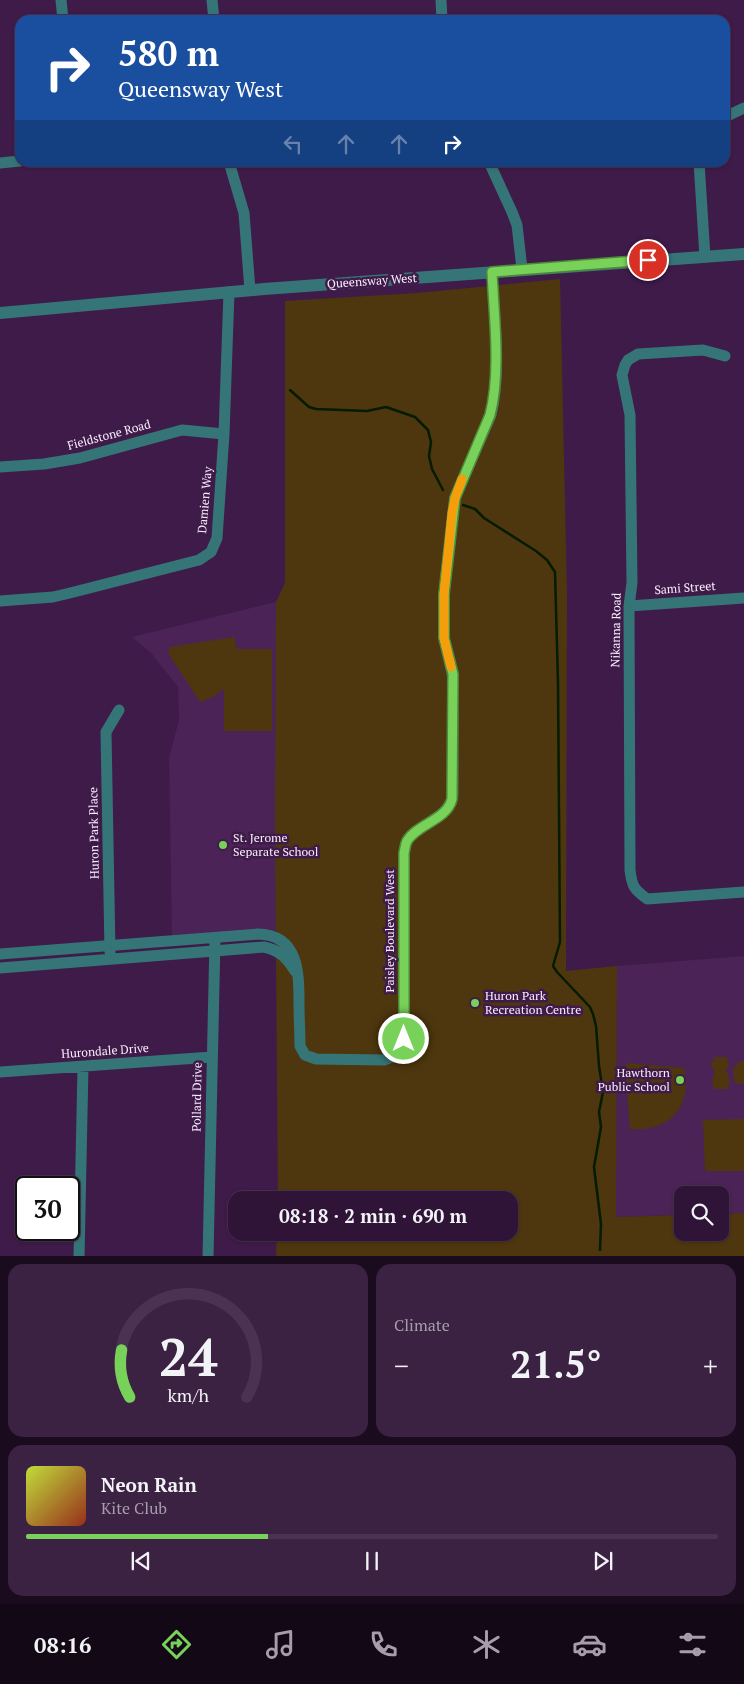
<!DOCTYPE html>
<html lang="en">
<head>
<meta charset="utf-8">
<style>
	body { margin:0; font-family:"PT Serif",serif; background:#3b2142; color:#f1f3f6; height:100vh; display:flex; flex-direction:column; font-size:19px; white-space:nowrap }
	* { box-sizing:border-box; margin:0 }
	p { font-size:16px; color:#a79ead }
	.icon { flex:none; width:28px; height:28px; fill:none; stroke:currentColor; stroke-width:2; stroke-linecap:round; stroke-linejoin:round }
	.map { position:relative; height:1256px; overflow:hidden }
	.sheet { display:flex; flex-direction:column; gap:8px; padding:8px; background:#1a0b1e; flex:1 }
	.sheet>* { flex:none }
	.hud { position:absolute; left:15px; top:15px; width:715px; height:152px; border-radius:15px; box-shadow:0 1px 4px #0004,0 0 0 1px #4a3352; background:#1a4fa0; color:#fff; overflow:hidden }
	.fabs { position:absolute; left:674px; top:1186px; display:grid; gap:10px }
	.fabs a { display:grid; place-items:center; width:55px; height:55px; border-radius:10px; background:#2f1437; box-shadow:0 1px 4px #0004,0 0 0 1px #4a3352; font-size:25px }
	.speed { position:absolute; left:15px; top:1176px; display:flex; gap:10px; font-size:25px; font-weight:700; text-align:center }
	.speed>* { display:grid; place-content:center; width:65px; height:65px; border-radius:50%; background:#2f1437; box-shadow:0 1px 4px #0004,0 0 0 1px #4a3352; line-height:1 }
	.speed .limit { border:2px solid #111; border-radius:8px; background:#fff; color:#111 }
	.pin { position:absolute; display:grid; place-items:center; width:42px; height:42px; color:#fff; margin:-21px; border:2px solid #fff; border-radius:50%; box-shadow:0 1px 5px #0007 }
	.me { position:absolute; width:55px; margin:-28px; rotate:0deg; stroke-linejoin:round; filter:drop-shadow(0 0 4px #0008) }
	.turn { display:flex; align-items:center; gap:18px; height:105px; padding:0 20px; font-size:22px }
	.turn .icon { width:65px; height:65px; stroke-width:2.5 }
	.turn b { display:block; font-size:35px; line-height:42px }
	.lanes { display:flex; align-items:center; height:48px; padding:0 20px; background:#0003; justify-content:center; gap:25px; direction:ltr }
	.lanes .off { opacity:.35 }
	.big { font-size:38px; font-weight:600; line-height:1.1 }
	.sheet .tile { flex:1; display:flex; flex-direction:column; justify-content:center; gap:8px; min-width:0; padding:0 18px; border-radius:15px; background:#3b2142 }
	.sheet .dial { align-items:center; gap:0 }
	.dial svg { height:130px; overflow:visible; fill:none; stroke:#4a3352; stroke-width:7; stroke-linecap:round; text-anchor:middle }
	.dial text { fill:#f1f3f6; stroke:none }
	.song { display:flex; align-items:center; gap:15px }
	.cover { width:60px; height:60px; border-radius:8px; background:linear-gradient(135deg,hsl(70 70% 55%),hsl(10 70% 35%)) }
	.played { height:5px; border-radius:2px; background:linear-gradient(90deg,#78d158 35%,#4a3352 35%) }
	.keys { display:flex; justify-content:space-around; direction:ltr }
	.heat { display:flex; justify-content:space-between; align-items:center; font-size:28px; direction:ltr }
	.sheet .tiles { flex:1; display:grid; gap:8px; grid-template-columns:1fr 1fr }
	.tile:last-child { grid-column:span 2 }
	.trip { position:absolute; left:228px; top:1191px; width:290px; height:50px; border-radius:15px; background:#2f1437; box-shadow:0 1px 4px #0004,0 0 0 1px #4a3352; font-weight:600; line-height:50px; text-align:center }
	.tab-bar { display:flex; height:80px; justify-content:space-around; align-items:center; background:#130816; color:#a79ead }
	.tab-bar .icon { width:35px; height:35px }
	.tab-bar .current { color:#78d158 }
	.tab-bar b { font-size:22px; color:#f1f3f6 }
	.map>svg:first-child { display:block }
	.built { fill:#4b2356 }
	.green { fill:#4e370e }
	.lines { fill:none; stroke-linecap:round; stroke-linejoin:round }
	.stream { stroke:#041c00; stroke-width:2.5 }
	.minor { stroke:#367577; stroke-width:11 }
	.tertiary { stroke:#367577; stroke-width:12 }
	.route-casing { stroke:#4e8839; stroke-width:12 }
	.route { stroke:#78d158; stroke-width:9 }
	.slow { stroke:#f59e0b; stroke-width:9 }
	.poi-dot { fill:#78d158; stroke:#3f1b49; stroke-width:2 }
	.labels { text-anchor:middle; stroke-width:5; stroke-linejoin:round; paint-order:stroke }
	.street-label { font-size:12px; fill:#faedfe; stroke:#3f1b49 }
	.poi-label { font-size:12px; fill:#faedfe; stroke:#3f1b49; text-anchor:start }
</style>
</head>
<body>
<div class="map">
<svg width="744" height="1257" viewBox="0 0 744 1257">
	<rect width="100%" height="100%" fill="#3f1b49"/>
	<path class="built" d="M276 602V932L248 931 172 939 169 758 179 720 178 687 151 653 132 637Z
		M744 956V1213L720 1214V1195H682V1215L615 1217 617 966Z"/>
	<path class="green" d="M560 279 567 593 566 971 617 966 616 1217 682 1215V1232H720V1214L744 1213V1256H276L277 1233 509 1232V1200H278L275 839 276 602 285 583V301L417 293Z
		M234 637 237 649H272V731H224V689L213 697 200 702 168 653 170 647Z
		M714 1057H727L729 1068H726V1072L728 1073 730 1083 728 1085V1089H714L712 1078 714 1077V1069L712 1067 711 1062 714 1061Z
		M741 1061H744V1084H739L734 1081 733 1068Z
		M627 1063 684 1068C692 1107 670 1132 630 1129L625 1066Z
		M744 1119V1171H705L703 1120Z"/>
	<g class="lines">
		<path class="stream" d="M290 390 309 407 316 409 367 411 386 407 415 417 428 430 431 442 429 456 432 469 443 490
			M463 505 475 509 484 518 536 551 547 560 555 572 558 683 560 942 553 966 557 972 590 1007 593 1014 596 1026 599 1066 603 1092 599 1112 601 1127 594 1167 601 1224 600 1250"/>
		<path class="minor" d="M61 0 63 20
			M212 0 214 20
			M441 0 442 20
			M725 117 744 108
			M229 162 244 213 250 290
			M489 162 512 212 517 225 522 269
			M699 162 705 257
			M0 163 20 161
			M725 356 703 350 638 354 628 360 625 365 622 375 630 415 632 583 629 606 630 870C632 887 634 889 647 899L744 892
			M0 467 44 464 80 458 182 430 224 434
			M0 601 53 597 70 593 199 560 211 552 217 538 224 434 229 292
			M629 606 744 598
			M110 952 106 732 119 710
			M0 954 258 934C299 935 299 973 299 1004 299 1018 300 1032 300 1046L305 1055 316 1059 384 1060 397 1055 401 1051 404 1039V853C405 849 405 844 407 841 418 823 449 819 453 795V678L444 638V594L455 498 491 415C502 370 494 318 492 272
			M0 968 264 947C279 950 287 958 295 971
			M0 1072 212 1057
			M79 1257 83 1067
			M208 1257 215 939"/>
		<path class="tertiary" d="M0 313 264 289 744 254"/>
	</g>
	<g class="lines">
		<defs>
			<path id="route" d="M404 1039V853C405 849 405 845 407 841 417 824 447 820 452 799L453 674 444 638V594L455 498 490 415C501 372 494 317 492 272L648 260"/>
		</defs>
		<use href="#route" class="route-casing"/>
		<use href="#route" class="route"/>
		<path class="slow" d="M451 667 444 638V594L452 513 455 498 462 479"/>
	</g>
	<g class="poi-dot">
		<circle cx="223" cy="845" r="5"/>
		<circle cx="475" cy="1003" r="5"/>
		<circle cx="680" cy="1080" r="5"/>
	</g>
	<g class="labels">
		<g class="street-label">
			<text transform="translate(372 281) rotate(-4)" y="4">Queensway West</text>
			<text transform="translate(109 435) rotate(-15)" y="4">Fieldstone Road</text>
			<text transform="translate(205 500) rotate(-85)" y="4">Damien Way</text>
			<text transform="translate(685 588) rotate(-4)" y="4">Sami Street</text>
			<text transform="translate(616 630) rotate(-89)" y="4">Nikanna Road</text>
			<text transform="translate(94 833) rotate(-91)" y="4">Huron Park Place</text>
			<text transform="translate(390 931) rotate(-90)" y="4">Paisley Boulevard West</text>
			<text transform="translate(105 1051) rotate(-4)" y="4">Hurondale Drive</text>
			<text transform="translate(197 1097) rotate(-89)" y="4">Pollard Drive</text>
		</g>
		<g class="poi-label">
			<text x="233" y="842">St. Jerome<tspan x="233" dy="14">Separate School</tspan></text>
			<text x="485" y="1000">Huron Park<tspan x="485" dy="14">Recreation Centre</tspan></text>
			<text x="670" y="1077" text-anchor="end">Hawthorn<tspan x="670" dy="14">Public School</tspan></text>
		</g>
	</g>
</svg>
<div class="fabs">
<a><svg class="icon" aria-label="search" viewBox="0 0 24 24"><circle cx="10" cy="10" r="6"/><path d="M15 15l6 6"/></svg></a>
</div>
<div class="speed"><div class="limit">30</div></div>
<div class="pin" style="left:648px;top:260px;background:#d93025"><svg class="icon" aria-label="arrive" viewBox="0 0 24 24"><path d="M6 21V4h12l-3 4 3 4H6"/></svg></div>
<svg class="me" style="left:404px;top:1039px" viewBox="-20 -20 40 40"><circle r="17" fill="#78d158" stroke="#fff" stroke-width="3"/><path d="M0-11L8 9 0 5-8 9z" fill="#fff"/></svg>
<div class="trip">08:18 · 2 min · 690 m</div>
<div class="hud">
<div class="turn"><svg class="icon" aria-label="right" viewBox="0 0 24 24"><path d="M7 20v-9h11M14 6l5 5-5 5"/></svg><div><b>580 m</b>Queensway West</div></div>
<div class="lanes"><svg class="icon off" aria-label="left" viewBox="0 0 24 24"><path d="M17 20v-9H6M10 6l-5 5 5 5"/></svg><svg class="icon off" aria-label="ahead" viewBox="0 0 24 24"><path d="M12 20V5M6 11l6-6 6 6"/></svg><svg class="icon off" aria-label="ahead" viewBox="0 0 24 24"><path d="M12 20V5M6 11l6-6 6 6"/></svg><svg class="icon" aria-label="right" viewBox="0 0 24 24"><path d="M7 20v-9h11M14 6l5 5-5 5"/></svg></div>
</div>
</div>
<section class="sheet">
<div class="tiles">
<div class="tile dial"><svg viewBox="0 0 100 80">
<path d="M14 69A42 42 0 1 1 86 69"/>
<path d="M14 69A42 42 0 0 1 9 40" stroke="#78d158"/>
<text x="50" y="56" font-size="32" font-weight="700">24</text>
<text x="50" y="72" font-size="11">km/h</text>
</svg></div>
<div class="tile"><p>Climate</p>
<div class="heat"><a>−</a><b class="big">21.5°</b><a>+</a></div>
</div>
<div class="tile">
<div class="song"><i class="cover"></i><div><b>Neon Rain</b><p>Kite Club</p></div></div>
<div class="played"></div>
<div class="keys"><svg class="icon" aria-label="previous" viewBox="0 0 24 24"><path d="M18 5L8 12l10 7zM5 5v14"/></svg><svg class="icon" aria-label="pause" viewBox="0 0 24 24"><path d="M8 5v14M16 5v14"/></svg><svg class="icon" aria-label="next" viewBox="0 0 24 24"><path d="M6 5l10 7-10 7zM19 5v14"/></svg></div>
</div>
</div>
</section>
<nav class="tab-bar">
<b>08:16</b>
<svg class="icon current" aria-label="directions" viewBox="0 0 24 24"><path d="M12 3l9 9-9 9-9-9zM9 14v-3h6M13 9l2 2-2 2"/></svg>
<svg class="icon" aria-label="music" viewBox="0 0 24 24"><path d="M9 18V5l10-2v13"/><circle cx="6" cy="18" r="3"/><circle cx="16" cy="16" r="3"/></svg>
<svg class="icon" aria-label="phone" viewBox="0 0 24 24"><path d="M5 4h4l2 5-3 2q2 4 5 5l2-3 5 2v4C11 20 4 13 5 4z"/></svg>
<svg class="icon" aria-label="climate" viewBox="0 0 24 24"><path d="M12 3v18M4 7l16 10M4 17L20 7"/></svg>
<svg class="icon" aria-label="car" viewBox="0 0 24 24"><path d="M5 17H2v-5l4-1 3-4h7l3 4 3 1v5h-3M9 17h6M6 11h13"/><circle cx="7" cy="17" r="2"/><circle cx="17" cy="17" r="2"/></svg>
<svg class="icon" aria-label="filters" viewBox="0 0 24 24"><path d="M4 7h16M4 17h16"/><circle cx="9" cy="7" r="2"/><circle cx="15" cy="17" r="2"/></svg>
</nav>
</body>
</html>
